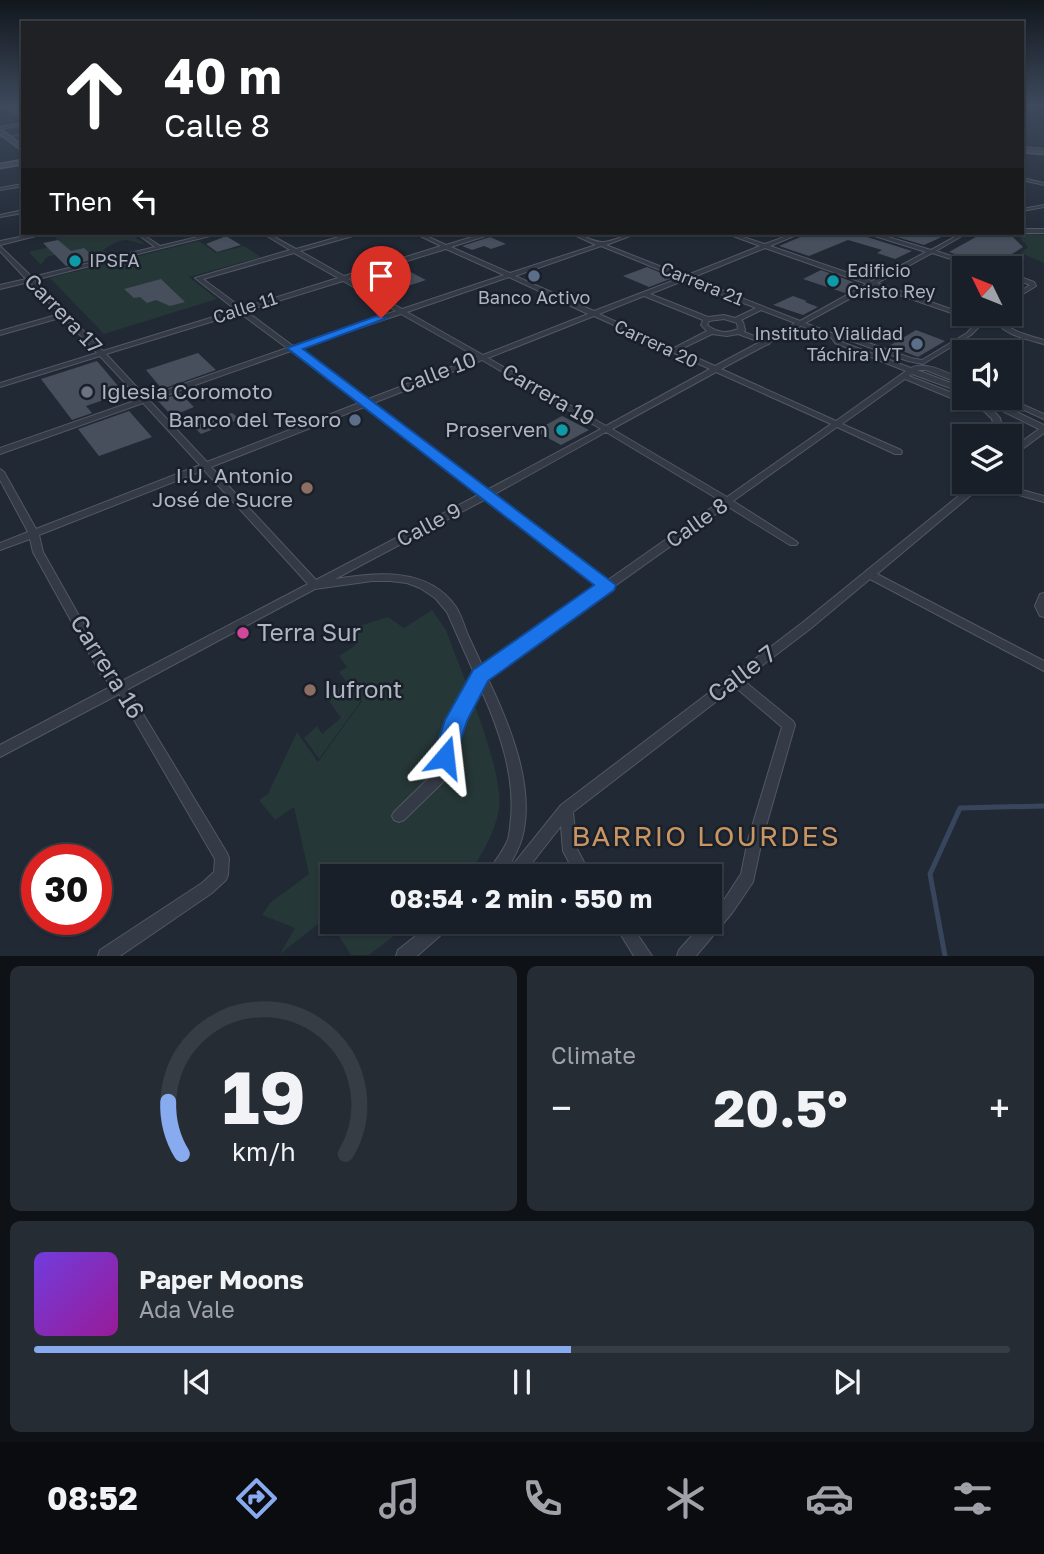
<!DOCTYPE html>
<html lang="en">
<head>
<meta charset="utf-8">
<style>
	body { margin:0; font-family:"Golos Text",sans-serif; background:#262c34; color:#f1f3f6; height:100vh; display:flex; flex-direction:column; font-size:26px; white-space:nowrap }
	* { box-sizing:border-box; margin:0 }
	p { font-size:23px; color:#9fa2a8 }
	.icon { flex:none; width:38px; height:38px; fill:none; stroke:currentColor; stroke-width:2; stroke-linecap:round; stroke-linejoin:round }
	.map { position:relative; height:956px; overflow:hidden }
	.side { display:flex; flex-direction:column; gap:10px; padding:10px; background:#0e1116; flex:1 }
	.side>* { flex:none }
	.banner { position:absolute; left:21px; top:21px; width:1003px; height:214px; border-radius:0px; box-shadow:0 2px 5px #0004,0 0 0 2px #373d45; background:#202124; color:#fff; overflow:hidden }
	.needle { width:46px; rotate:313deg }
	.fabs { position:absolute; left:952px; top:256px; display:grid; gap:14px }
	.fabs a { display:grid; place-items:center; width:70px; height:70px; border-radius:0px; background:#191f28; box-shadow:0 2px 5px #0004,0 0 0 2px #373d45; font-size:35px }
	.speed { position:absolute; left:21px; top:844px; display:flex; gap:14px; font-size:35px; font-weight:700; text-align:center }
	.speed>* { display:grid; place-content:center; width:91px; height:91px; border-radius:50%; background:#191f28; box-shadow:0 2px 5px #0004,0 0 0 2px #373d45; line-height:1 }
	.speed .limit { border:10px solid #d22; background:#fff; color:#111 }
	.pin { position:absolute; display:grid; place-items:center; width:60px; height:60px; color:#fff; margin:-72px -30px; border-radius:50% 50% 50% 0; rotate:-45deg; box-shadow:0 0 7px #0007 }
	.pin .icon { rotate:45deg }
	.me { position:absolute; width:77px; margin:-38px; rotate:17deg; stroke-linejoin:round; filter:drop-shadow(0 0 5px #0008) }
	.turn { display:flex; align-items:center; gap:24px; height:147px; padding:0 28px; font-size:32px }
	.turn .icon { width:91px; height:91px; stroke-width:2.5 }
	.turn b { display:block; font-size:49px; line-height:60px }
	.then { display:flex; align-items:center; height:66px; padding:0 28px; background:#0003; gap:14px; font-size:26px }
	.big { font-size:52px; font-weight:700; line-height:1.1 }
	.side .card { flex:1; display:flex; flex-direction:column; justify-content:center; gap:10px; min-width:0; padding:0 24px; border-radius:10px; background:#262c34 }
	.side .dial { align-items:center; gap:0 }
	.dial svg { height:182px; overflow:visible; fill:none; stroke:#373d45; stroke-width:7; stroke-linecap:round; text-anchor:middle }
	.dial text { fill:#f1f3f6; stroke:none }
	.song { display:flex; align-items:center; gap:21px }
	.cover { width:84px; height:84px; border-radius:10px; background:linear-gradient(135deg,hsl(260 70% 55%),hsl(300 70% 35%)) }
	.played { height:7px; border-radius:4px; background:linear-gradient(90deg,#8ae 55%,#373d45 55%) }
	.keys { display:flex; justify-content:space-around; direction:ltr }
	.heat { display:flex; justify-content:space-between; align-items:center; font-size:38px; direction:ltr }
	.side .tiles { flex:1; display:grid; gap:10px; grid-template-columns:1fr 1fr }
	.card:last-child { grid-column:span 2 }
	.trip { position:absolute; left:320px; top:864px; width:402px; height:70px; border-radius:0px; background:#191f28; box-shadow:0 2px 5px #0004,0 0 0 2px #373d45; font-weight:700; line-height:70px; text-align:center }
	.tabs { display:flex; height:112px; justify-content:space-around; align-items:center; background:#0a0c10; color:#9fa2a8 }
	.tabs .icon { width:49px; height:49px }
	.tabs .on { color:#8ae }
	.tabs b { font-size:32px; color:#f1f3f6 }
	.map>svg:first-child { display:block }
	.green { fill:#263738 }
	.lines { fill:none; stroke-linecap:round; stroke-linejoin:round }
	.stream-far1 { stroke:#38465d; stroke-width:2 }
	.stream { stroke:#38465d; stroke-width:5 }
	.building { fill:#474f5d }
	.street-casing { stroke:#525863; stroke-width:2 }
	.secondary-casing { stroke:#525863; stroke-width:3 }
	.street { fill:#353b46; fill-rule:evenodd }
	.secondary { fill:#434a58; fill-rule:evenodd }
	.route { fill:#1a73e8; stroke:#114b97; stroke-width:2 }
	.culture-dot { fill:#0f9aa8; stroke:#1a202a; stroke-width:2.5 }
	.service-dot { fill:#5c6f8a; stroke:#1a202a; stroke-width:2.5 }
	.worship-dot { fill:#6b7280; stroke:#1a202a; stroke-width:2.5 }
	.education-dot { fill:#8d6e63; stroke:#1a202a; stroke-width:2.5 }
	.hotel-dot { fill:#d1479c; stroke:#1a202a; stroke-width:2.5 }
	.labels { text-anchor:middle; stroke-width:5; stroke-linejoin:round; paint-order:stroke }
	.far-poi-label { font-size:18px; fill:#afb5c2; stroke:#1a202a; text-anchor:start }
	.far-street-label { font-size:18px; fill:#afb5c2; stroke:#1a202a }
	.street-label { font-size:21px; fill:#afb5c2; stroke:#1a202a }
	.poi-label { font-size:21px; fill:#afb5c2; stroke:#1a202a; text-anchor:end }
	.near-poi-label { font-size:24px; fill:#afb5c2; stroke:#1a202a; text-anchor:start }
	.near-street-label { font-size:24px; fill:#afb5c2; stroke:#1a202a }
	.near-neighbourhood-label { font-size:28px; letter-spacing:2px; fill:#c99563; stroke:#1a202a }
</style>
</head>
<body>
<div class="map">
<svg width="1044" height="956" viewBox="0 0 1044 956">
	<rect width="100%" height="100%" fill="#212935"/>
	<path class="green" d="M50 233H130L146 245C125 240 125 236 103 250L109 255 143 248 47 272 96 259 83 248 47 257 41 265 29 252 62 244Z
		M1015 233 1044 235V263L1021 253 1028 247Z
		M199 241 216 253 244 246 261 257 189 277 217 299 104 334 50 278Z
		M432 610 446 630C461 672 504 768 499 809 495 834 480 856 468 877H332V922H412L369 955H351L327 917 280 954 295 928 262 915 270 903 309 874 294 807 275 820 259 800 268 794 297 732 318 762 362 701 339 672 347 667 339 656 356 645 347 634 359 626 388 617 404 628Z
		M345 682 361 701 319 759 304 738 317 726 322 734 341 718 327 698Z"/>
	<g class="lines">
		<path class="stream-far1" d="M0 137 23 135"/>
		<path class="stream" d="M945 956 930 874 960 808 1044 806"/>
	</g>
	<path class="building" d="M810 233H865L867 237 912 251 895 259 877 253 882 250 848 240 809 256 779 246Z
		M883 233H933L944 236 924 245Z
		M983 233H1009L1023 247 999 262 974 260 949 252Z
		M226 236 241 245 217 252 206 244Z
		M490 237 506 244 491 249 484 246 472 250 462 246Z
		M58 240 71 251 84 248 96 259 66 266 43 243Z
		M399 266 426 280 408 286 381 272Z
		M647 267 673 278 649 287 623 276Z
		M821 270 861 285 845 293 803 279Z
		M161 279 185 302 170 306 156 300 147 303 140 297 134 298 124 289Z
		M793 296 807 301 805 302 818 307 803 315 773 305Z
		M916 330 945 341 918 357 889 346Z
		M198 353 216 370 162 389 146 370Z
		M97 361 124 393 86 406 92 413 72 420 41 379Z
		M180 393 194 407 172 416 158 401Z
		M129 411 152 437 99 456 78 429Z
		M232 413 240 419 201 434 193 426Z
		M562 416 589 430 561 445 535 431Z"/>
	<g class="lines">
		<defs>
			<path id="street" d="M1 106H6L23 115V118Z
				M23 123V125L0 129V127Z
				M1022 147 1044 149V151L1022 149Z
				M1022 178 1044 183V185L1022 180Z
				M23 184V186L0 190V188Z
				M1044 205V207L1022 211V209Z
				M23 210V213L0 217V215Z
				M1022 229H1044V233H1022Z
				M39 233H48L0 245V241Z
				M136 233H141L160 246 214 233H222L34 280 103 351 236 310 195 278 290 250 262 233H267L296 249 353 233H360V234L300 251 344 276 441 246 414 233H420L446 245 485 233H492V234L451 247 510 273 596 245 570 233C581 233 593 243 604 242 616 241 626 233 638 233L606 245 685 276 760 246 725 233H731L765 244 795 233H801L770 246 872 281 926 252 868 234V233H875L931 250 962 233H967L936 251 989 268H979L932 253 877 283 976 318 982 324 971 335 923 364 908 361 843 338H838L839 341 911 368C926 360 949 374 964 380V385L926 370H917L964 388V393L912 374 909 376 991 408 1000 418 1004 436H996L992 419 985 412 905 379 842 424 901 450 902 452 901 454H895L837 427 733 501 796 541 798 543 796 545H790L727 506 487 677C509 723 536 787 522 838 518 852 510 865 502 877H486C492 863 503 853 508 839 510 832 510 825 511 818 515 773 498 727 480 687L462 721 445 780 404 820 399 822 394 820 392 816 394 812 434 773 450 720 475 675 447 612 435 598 420 588 407 583 390 581H372L315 589 128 689 227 853 229 858 228 875 226 880 212 893 120 956H98L100 950 202 883 214 872 215 859 119 694 0 757V745L112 686 100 673 33 552 30 539 0 550V543L28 532 0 480V469L4 472 36 529 200 465 143 403 0 454V448L140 399 100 356 0 387V383L97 353 63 317 0 335V331L60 314 29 282 0 289V285L26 279 0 251V246L32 277 155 247ZM601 246 680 278 594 311 515 276ZM765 248 867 284 800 321 691 278ZM446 249 504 275 402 309 348 279ZM294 253 338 278 242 308 203 279ZM509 277 588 314 483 355 407 312ZM685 280 756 308 735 318 724 315 708 317 650 294ZM343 281 396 311 293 346 246 311ZM873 286 972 320 975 324 967 333 922 360 911 358 846 335 834 334 805 323ZM644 296 703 320 701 325 707 331 674 348 599 314ZM761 310 795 323 765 340 744 332 745 330 743 322 741 320ZM240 313 287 348 146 397 106 354ZM401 314 477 357 366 400 297 349ZM594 316 669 350 670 352 674 353 710 369 606 426 488 358ZM724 319 737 323 738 329C727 334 717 333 707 325L709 321ZM801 326 831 337 835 343 906 371 836 421 721 369 766 345 769 344 770 342ZM712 334 727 336 738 334 760 342 715 366 679 350ZM291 351 359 403 207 462 150 401ZM482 360 601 429 487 490 371 404ZM716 372 831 424 727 497 612 429ZM364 407 480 494 316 580 211 467ZM606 432 721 501 608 580 493 495ZM204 470 308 584 122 681 108 667 43 552 39 535ZM486 499 601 585 483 668C478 656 472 644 467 633 464 624 461 615 456 607 429 567 377 572 335 579Z
				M1010 273 1034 282 1036 286 1010 302V298L1030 285 1010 277Z
				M991 313H997C1005 331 1027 335 1044 340V344C1025 339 998 334 991 313Z
				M974 397H985L1044 425V433L1013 456H1010V450L1039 429Z
				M995 397H1006L1044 414V419Z
				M977 481H989L1044 496V502L983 485 877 574 1044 661V671L870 579 810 629 743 680 793 721 795 725 762 840 753 882 732 913 696 956H677L679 950 704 922H710V915L722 903 741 874 748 840 782 727 735 687 573 812 577 849 592 877H577L563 851 561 826 521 877H505L507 872 561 805 727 679 729 676 734 675 802 623Z
				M1044 593V617L1040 616 1035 606 1040 594Z
				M433 922H452L450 927 417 956H396L398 950Z
				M613 922H629L652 956H634Z"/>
			<path id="secondary" d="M0 129 23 146V151L0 134Z
				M1022 148 1044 150V154L1022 152Z
				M23 160V164L0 168V164Z"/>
		</defs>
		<use href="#street" class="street-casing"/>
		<use href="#secondary" class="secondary-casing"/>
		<use href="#street" class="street"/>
		<use href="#secondary" class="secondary"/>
	</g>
	<linearGradient id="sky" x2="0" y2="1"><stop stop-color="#12171d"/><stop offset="0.44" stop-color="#3d495c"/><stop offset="1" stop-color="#3d495c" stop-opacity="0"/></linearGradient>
	<rect width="1044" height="240" fill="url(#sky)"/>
	<path class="route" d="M377 316 387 318 303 349 616 585 614 590 488 681 467 721 453 764 445 767 437 764 433 757 445 720 473 670 594 585 287 348Z"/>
	<g class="culture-dot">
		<circle cx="75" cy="261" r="7"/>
		<circle cx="833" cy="281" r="7"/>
		<circle cx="562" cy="430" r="7"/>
	</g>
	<g class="service-dot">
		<circle cx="534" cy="276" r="7"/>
		<circle cx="917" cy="344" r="7"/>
		<circle cx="355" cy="420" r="7"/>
	</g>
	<circle class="worship-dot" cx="87" cy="392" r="7"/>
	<g class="education-dot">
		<circle cx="307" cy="488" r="7"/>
		<circle cx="310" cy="690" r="7"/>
	</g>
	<circle class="hotel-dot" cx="243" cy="633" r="7"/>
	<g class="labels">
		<g class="far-poi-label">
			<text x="89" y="267">IPSFA</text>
			<text x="847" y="277">Edificio<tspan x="847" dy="21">Cristo Rey</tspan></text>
			<text x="534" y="304" text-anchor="middle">Banco Activo</text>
			<text x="903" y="340" text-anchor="end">Instituto Vialidad<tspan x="903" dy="21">Táchira IVT</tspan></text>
		</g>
		<g class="far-street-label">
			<text transform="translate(702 284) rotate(22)" y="6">Carrera 21</text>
			<text transform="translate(245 308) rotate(-18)" y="6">Calle 11</text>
			<text transform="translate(656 344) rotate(25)" y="6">Carrera 20</text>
		</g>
		<g class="street-label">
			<text transform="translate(63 314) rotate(46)" y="7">Carrera 17</text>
			<text transform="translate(438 373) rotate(-21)" y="7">Calle 10</text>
			<text transform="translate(548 395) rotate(30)" y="7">Carrera 19</text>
			<text transform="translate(697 523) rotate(-35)" y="7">Calle 8</text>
			<text transform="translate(429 525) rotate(-28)" y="7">Calle 9</text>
		</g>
		<g class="poi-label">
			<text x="101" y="399" text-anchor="start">Iglesia Coromoto</text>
			<text x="341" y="427">Banco del Tesoro</text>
			<text x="548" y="437">Proserven</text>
			<text x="293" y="483">I.U. Antonio<tspan x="293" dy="24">José de Sucre</tspan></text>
		</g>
		<g class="near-poi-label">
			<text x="257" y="641">Terra Sur</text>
			<text x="324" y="698">Iufront</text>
		</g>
		<g class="near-street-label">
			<text transform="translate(107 667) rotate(58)" y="8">Carrera 16</text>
			<text transform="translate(742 674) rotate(-37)" y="8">Calle 7</text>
		</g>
		<g class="near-neighbourhood-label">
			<text x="706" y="846">BARRIO LOURDES</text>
		</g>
	</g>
</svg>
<div class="fabs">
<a><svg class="needle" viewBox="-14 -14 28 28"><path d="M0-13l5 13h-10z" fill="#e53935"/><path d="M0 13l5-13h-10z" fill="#9fa2a8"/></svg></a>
<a><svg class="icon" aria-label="sound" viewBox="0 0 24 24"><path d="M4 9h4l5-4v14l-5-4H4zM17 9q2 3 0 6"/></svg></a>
<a><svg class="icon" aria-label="layers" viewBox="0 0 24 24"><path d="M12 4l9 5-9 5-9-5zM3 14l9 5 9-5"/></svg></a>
</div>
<div class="speed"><div class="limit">30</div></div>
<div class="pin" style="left:381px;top:318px;background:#d93025"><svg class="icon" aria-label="arrive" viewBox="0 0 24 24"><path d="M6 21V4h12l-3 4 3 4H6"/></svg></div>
<svg class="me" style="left:445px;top:757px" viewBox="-20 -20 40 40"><path d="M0-17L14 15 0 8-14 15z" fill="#1a73e8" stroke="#fff" stroke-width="4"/></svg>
<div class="trip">08:54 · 2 min · 550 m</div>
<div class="banner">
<div class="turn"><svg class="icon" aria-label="ahead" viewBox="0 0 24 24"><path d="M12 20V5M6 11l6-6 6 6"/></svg><div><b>40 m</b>Calle 8</div></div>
<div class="then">Then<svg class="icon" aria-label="left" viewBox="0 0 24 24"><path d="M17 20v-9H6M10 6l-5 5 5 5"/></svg></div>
</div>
</div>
<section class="side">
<div class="tiles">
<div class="card dial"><svg viewBox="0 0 100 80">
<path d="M14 69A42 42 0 1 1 86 69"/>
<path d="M14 69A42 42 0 0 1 8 46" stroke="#8ae"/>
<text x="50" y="56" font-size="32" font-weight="700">19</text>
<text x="50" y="72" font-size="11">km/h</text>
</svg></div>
<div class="card"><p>Climate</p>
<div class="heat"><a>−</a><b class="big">20.5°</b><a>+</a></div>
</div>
<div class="card">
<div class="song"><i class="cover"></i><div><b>Paper Moons</b><p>Ada Vale</p></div></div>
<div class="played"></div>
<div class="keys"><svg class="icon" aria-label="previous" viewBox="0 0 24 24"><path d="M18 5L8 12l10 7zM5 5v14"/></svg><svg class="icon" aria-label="pause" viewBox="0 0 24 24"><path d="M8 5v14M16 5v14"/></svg><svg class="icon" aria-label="next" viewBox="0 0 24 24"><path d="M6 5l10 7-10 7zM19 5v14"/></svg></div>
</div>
</div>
</section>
<nav class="tabs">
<b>08:52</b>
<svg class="icon on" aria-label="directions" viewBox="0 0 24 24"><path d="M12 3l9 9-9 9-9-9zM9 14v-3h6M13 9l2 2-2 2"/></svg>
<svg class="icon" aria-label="music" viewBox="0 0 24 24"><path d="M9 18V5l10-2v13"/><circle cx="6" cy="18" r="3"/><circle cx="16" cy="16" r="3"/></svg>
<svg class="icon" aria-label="phone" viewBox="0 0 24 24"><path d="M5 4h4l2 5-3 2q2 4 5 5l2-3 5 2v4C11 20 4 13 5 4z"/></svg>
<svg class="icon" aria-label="climate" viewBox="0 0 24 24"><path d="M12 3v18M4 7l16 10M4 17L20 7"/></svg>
<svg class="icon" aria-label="car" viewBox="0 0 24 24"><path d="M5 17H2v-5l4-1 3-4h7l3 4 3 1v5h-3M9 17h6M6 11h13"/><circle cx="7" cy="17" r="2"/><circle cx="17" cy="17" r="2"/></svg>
<svg class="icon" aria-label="filters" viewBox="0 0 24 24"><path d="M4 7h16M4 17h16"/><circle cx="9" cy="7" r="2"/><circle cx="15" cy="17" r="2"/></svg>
</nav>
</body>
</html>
